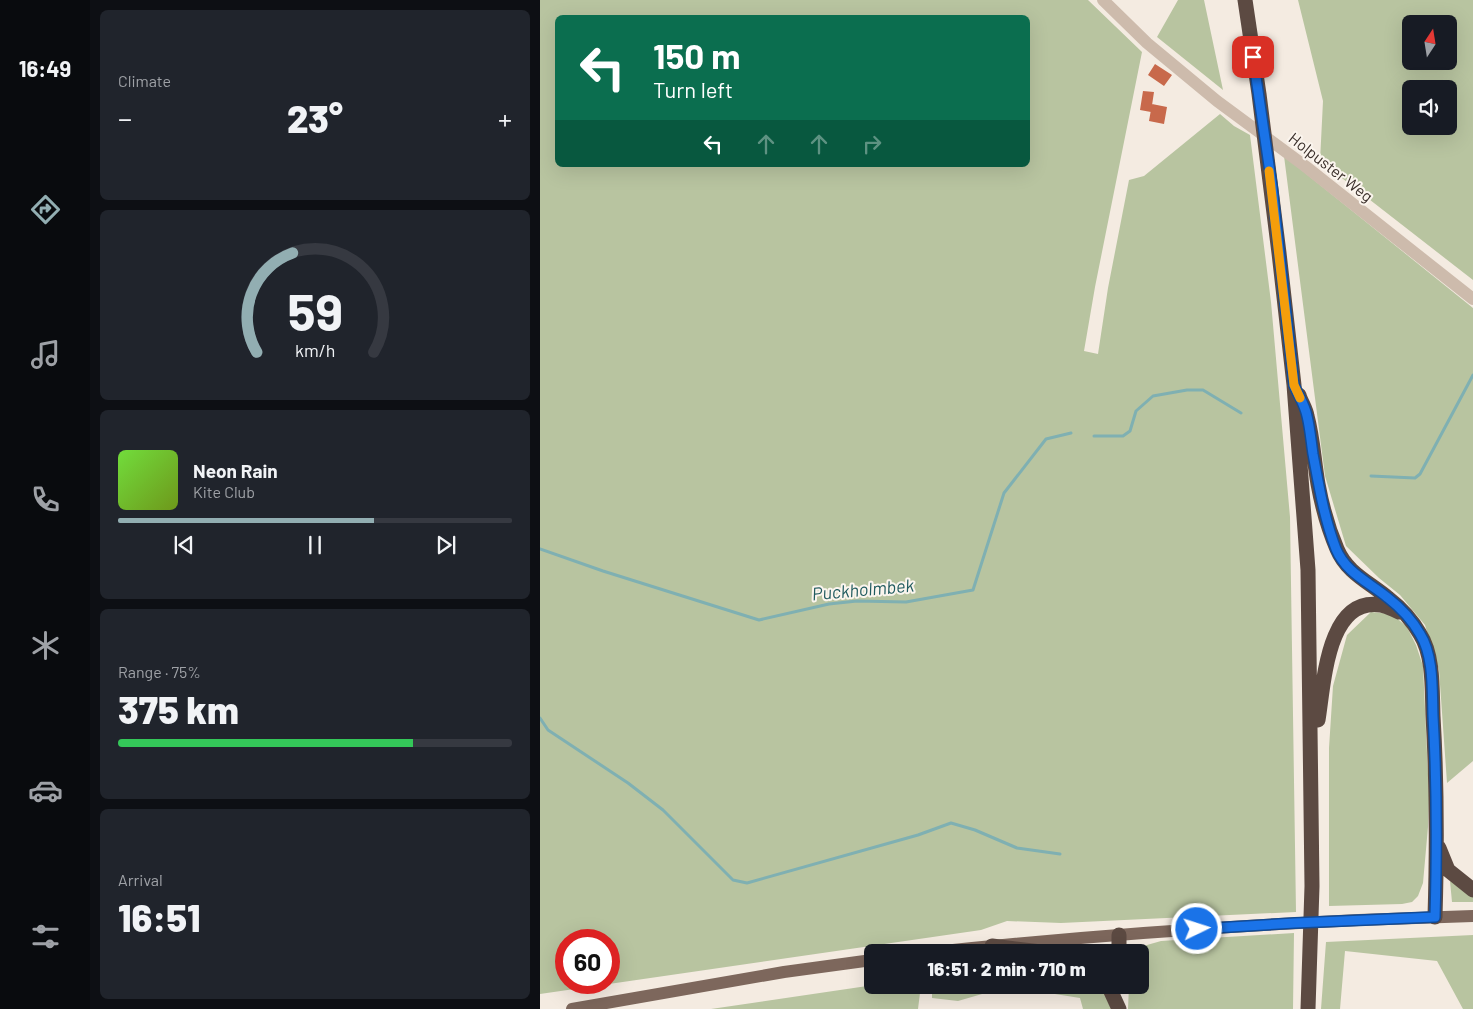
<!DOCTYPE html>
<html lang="en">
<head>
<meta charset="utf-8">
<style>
	body { margin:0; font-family:Barlow,sans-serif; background:#20242c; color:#f1f3f6; height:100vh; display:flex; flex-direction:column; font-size:19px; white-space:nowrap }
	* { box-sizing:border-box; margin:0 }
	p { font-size:16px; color:#9ea1a6 }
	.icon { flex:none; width:28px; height:28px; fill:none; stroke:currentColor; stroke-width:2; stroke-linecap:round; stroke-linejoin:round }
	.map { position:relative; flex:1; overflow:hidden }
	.panel { display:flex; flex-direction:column; gap:10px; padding:10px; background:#0d0f14; width:450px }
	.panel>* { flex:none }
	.hud { position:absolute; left:15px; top:15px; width:475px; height:152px; border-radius:8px; box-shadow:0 5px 20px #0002; background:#0b6e4f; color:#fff; overflow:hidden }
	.needle { width:32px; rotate:12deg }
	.buttons { position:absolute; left:862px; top:15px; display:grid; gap:10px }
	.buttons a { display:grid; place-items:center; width:55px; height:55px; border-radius:8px; background:#171b24; box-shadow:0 5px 20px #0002; font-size:25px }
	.speed { position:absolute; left:15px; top:929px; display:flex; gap:10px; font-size:25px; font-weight:700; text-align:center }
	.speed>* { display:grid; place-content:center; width:65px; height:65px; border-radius:50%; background:#171b24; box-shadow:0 5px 20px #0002; line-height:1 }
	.speed .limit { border:8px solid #d22; background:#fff; color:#111 }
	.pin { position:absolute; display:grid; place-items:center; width:42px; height:42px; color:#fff; margin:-21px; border-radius:10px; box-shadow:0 2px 8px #0006 }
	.me { position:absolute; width:55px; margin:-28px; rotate:86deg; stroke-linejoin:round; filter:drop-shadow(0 0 4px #0008) }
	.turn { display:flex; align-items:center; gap:18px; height:105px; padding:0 15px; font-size:22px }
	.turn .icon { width:65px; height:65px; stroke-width:2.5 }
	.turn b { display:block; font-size:35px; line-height:42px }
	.lanes { display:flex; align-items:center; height:48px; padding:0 15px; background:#0003; justify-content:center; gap:25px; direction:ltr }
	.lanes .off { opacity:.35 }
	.big { font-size:38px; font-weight:800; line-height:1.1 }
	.panel .tile { flex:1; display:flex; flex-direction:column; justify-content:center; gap:8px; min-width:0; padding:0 18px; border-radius:8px; background:#20242c }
	.panel .dial { align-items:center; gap:0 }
	.dial svg { height:130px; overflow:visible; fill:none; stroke:#363941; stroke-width:7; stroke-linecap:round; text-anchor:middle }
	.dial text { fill:#f1f3f6; stroke:none }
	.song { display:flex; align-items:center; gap:15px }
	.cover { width:60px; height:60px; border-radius:8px; background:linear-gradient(135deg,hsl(100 70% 55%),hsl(80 70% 35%)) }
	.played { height:5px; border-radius:2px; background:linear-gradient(90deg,#92aeb2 65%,#363941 65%) }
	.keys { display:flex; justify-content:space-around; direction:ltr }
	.heat { display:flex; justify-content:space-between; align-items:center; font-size:28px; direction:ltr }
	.charge { height:8px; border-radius:4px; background:linear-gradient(90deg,#34c759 75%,#363941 0) }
	.trip { position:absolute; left:324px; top:944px; width:285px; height:50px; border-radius:8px; background:#171b24; box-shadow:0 5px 20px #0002; font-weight:800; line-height:50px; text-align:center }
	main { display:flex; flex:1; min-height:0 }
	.dock { display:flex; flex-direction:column; width:90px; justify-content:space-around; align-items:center; background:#090b0e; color:#9ea1a6 }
	.dock .icon { width:35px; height:35px }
	.dock .selected { color:#92aeb2 }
	.dock b { font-size:22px; color:#f1f3f6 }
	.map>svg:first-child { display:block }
	.green { fill:#b8c4a0; fill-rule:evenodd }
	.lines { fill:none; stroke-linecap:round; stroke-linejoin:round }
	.stream { stroke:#7fb0b2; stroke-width:3 }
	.building { fill:#c8694b }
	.minor { stroke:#cdbbac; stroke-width:12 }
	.major { stroke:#7d675c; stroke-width:12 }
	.highway { stroke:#5c4a42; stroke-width:15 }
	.route-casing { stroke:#114b97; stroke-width:12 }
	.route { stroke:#1a73e8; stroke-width:9 }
	.slow { stroke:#f59e0b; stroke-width:9 }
	.labels { text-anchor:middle; stroke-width:4; stroke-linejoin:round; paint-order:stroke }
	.street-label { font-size:16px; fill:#3b302b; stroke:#fbf5ee }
	.water-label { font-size:18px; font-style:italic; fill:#1f5a5e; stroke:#fbf5ee }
</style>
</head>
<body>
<main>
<nav class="dock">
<b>16:49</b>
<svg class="icon selected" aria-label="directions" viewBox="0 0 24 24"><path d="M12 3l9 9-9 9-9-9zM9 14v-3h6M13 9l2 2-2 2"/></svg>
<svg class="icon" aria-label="music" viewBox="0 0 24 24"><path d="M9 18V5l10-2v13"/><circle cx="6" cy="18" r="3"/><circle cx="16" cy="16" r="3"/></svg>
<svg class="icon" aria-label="phone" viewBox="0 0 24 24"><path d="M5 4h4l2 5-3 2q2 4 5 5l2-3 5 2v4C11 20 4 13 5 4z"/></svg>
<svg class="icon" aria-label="climate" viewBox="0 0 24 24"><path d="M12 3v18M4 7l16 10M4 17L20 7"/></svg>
<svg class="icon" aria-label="car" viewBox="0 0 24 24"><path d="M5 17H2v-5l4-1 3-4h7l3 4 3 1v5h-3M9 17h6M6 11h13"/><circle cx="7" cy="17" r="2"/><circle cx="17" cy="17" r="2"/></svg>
<svg class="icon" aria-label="filters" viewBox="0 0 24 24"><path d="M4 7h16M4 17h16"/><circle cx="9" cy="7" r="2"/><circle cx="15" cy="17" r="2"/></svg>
</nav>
<section class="panel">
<div class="tile"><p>Climate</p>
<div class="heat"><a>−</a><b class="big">23°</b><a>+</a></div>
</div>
<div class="tile dial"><svg viewBox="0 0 100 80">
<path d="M14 69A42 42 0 1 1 86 69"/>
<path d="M14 69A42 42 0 0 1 36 8" stroke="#92aeb2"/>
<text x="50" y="56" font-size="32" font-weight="700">59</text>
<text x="50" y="72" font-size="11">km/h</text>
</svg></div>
<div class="tile">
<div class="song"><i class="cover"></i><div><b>Neon Rain</b><p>Kite Club</p></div></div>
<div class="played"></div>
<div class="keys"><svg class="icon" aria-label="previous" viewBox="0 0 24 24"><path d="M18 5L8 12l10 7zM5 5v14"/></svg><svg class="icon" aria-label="pause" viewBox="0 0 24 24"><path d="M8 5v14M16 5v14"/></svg><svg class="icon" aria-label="next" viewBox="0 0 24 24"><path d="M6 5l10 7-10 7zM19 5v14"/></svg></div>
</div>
<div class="tile"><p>Range · 75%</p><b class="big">375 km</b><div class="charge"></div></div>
<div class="tile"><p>Arrival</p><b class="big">16:51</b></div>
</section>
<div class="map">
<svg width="933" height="1009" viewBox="0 0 933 1009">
	<rect width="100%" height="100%" fill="#f4ebe1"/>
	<path class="green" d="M0 0H548L602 52 555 287 544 351 558 354 568 288 589 180 604 176 680 114 694 126 710 135 731 302 750 517 756 912 521 923 467 921 441 930 0 994ZM18 18H488V165H18ZM26 940H69V982H26Z
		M638 0H664L683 90 617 37Z
		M758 0H933V280L780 161 783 101ZM871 24H909V61H871ZM871 89H909V126H871Z
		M744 156 933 308V761L907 783 899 670 885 625 860 595 839 578 806 546 785 476Z
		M831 612 852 614 867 627 876 645 883 666 889 796 888 827 883 883 878 896 872 902 862 904 789 906V748L793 686 807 635Z
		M910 881 933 895V902H912Z
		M754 933 753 1009H588L589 985H600V952H595L600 947 621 941Z
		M933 935V1009H923L897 961 805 951 800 1009H781L786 942Z
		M334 985H381L378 1009H171Z
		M392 985H561L571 1009H543L540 998 496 991 449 992 418 1001 392 998Z"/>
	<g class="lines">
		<path class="stream" d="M554 436H583L590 431 596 411 613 396 647 390H663L701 413
			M831 476 875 478 880 474 933 375
			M0 549 63 571 219 620 289 604 317 601 366 602 433 590 464 493 506 439 531 433
			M0 718 8 730 88 783 123 810 193 880 207 883 378 835 411 823 435 830 477 848 520 854"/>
	</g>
	<path class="building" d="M615 64 632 75 624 86 608 75Z
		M603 91 614 92 611 112 600 110Z
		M612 104 627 107 624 124 609 121Z"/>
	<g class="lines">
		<path class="minor" d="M563 0 607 43 677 101 765 166 933 299"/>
		<path class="major" d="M394 952C573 933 753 921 933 916
			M32 1009 244 972 332 960"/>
		<path class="highway" d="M705 0 719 94 739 253 754 385 768 570 772 886 768 1009
			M759 395C761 402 766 409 767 416 773 438 774 461 778 484 782 506 788 528 797 549 807 573 829 582 848 598 861 608 872 620 880 634 894 656 892 691 893 716 897 783 897 850 895 917
			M778 720C784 684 787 596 841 605 847 606 854 610 859 612
			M899 848 908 870 933 890
			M452 946 501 952
			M579 952V935
			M568 985 579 1009"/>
	</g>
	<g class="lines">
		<defs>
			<path id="route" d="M657 929 755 923 895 917C897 850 897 783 893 716 892 691 894 656 880 634 872 620 861 608 848 598 829 582 806 573 796 549 784 518 779 486 773 454 771 441 770 428 767 416 765 405 758 395 754 385L732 186 713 57"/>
		</defs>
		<use href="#route" class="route-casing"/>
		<use href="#route" class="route"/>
		<path class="slow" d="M729 171 754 385 760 398"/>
	</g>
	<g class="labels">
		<g class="street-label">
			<text transform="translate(791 167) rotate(38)" y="6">Holpuster Weg</text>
		</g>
		<g class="water-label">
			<text transform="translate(323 590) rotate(-5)" y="6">Puckholmbek</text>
		</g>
	</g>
</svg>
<div class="buttons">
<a><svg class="needle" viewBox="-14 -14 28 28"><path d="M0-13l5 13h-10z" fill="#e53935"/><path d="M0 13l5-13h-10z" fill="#9ea1a6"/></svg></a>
<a><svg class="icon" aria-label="sound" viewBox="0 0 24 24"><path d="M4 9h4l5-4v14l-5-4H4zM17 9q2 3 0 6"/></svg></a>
</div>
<div class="speed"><div class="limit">60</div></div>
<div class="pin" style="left:713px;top:57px;background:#d93025"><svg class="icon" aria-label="arrive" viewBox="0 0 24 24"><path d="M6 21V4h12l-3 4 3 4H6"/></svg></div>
<svg class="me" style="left:657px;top:929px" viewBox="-20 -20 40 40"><circle r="17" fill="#1a73e8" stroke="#fff" stroke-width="3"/><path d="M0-11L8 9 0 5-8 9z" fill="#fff"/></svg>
<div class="trip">16:51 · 2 min · 710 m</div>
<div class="hud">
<div class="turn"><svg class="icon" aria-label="left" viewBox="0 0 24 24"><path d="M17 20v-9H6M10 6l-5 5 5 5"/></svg><div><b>150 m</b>Turn left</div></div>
<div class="lanes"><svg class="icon" aria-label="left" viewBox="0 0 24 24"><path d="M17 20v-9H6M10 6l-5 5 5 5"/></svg><svg class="icon off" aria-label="ahead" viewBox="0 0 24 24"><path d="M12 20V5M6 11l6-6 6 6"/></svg><svg class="icon off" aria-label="ahead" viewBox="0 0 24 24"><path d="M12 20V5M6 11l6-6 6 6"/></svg><svg class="icon off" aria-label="right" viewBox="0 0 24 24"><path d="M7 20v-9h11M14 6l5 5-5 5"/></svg></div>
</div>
</div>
</main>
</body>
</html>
